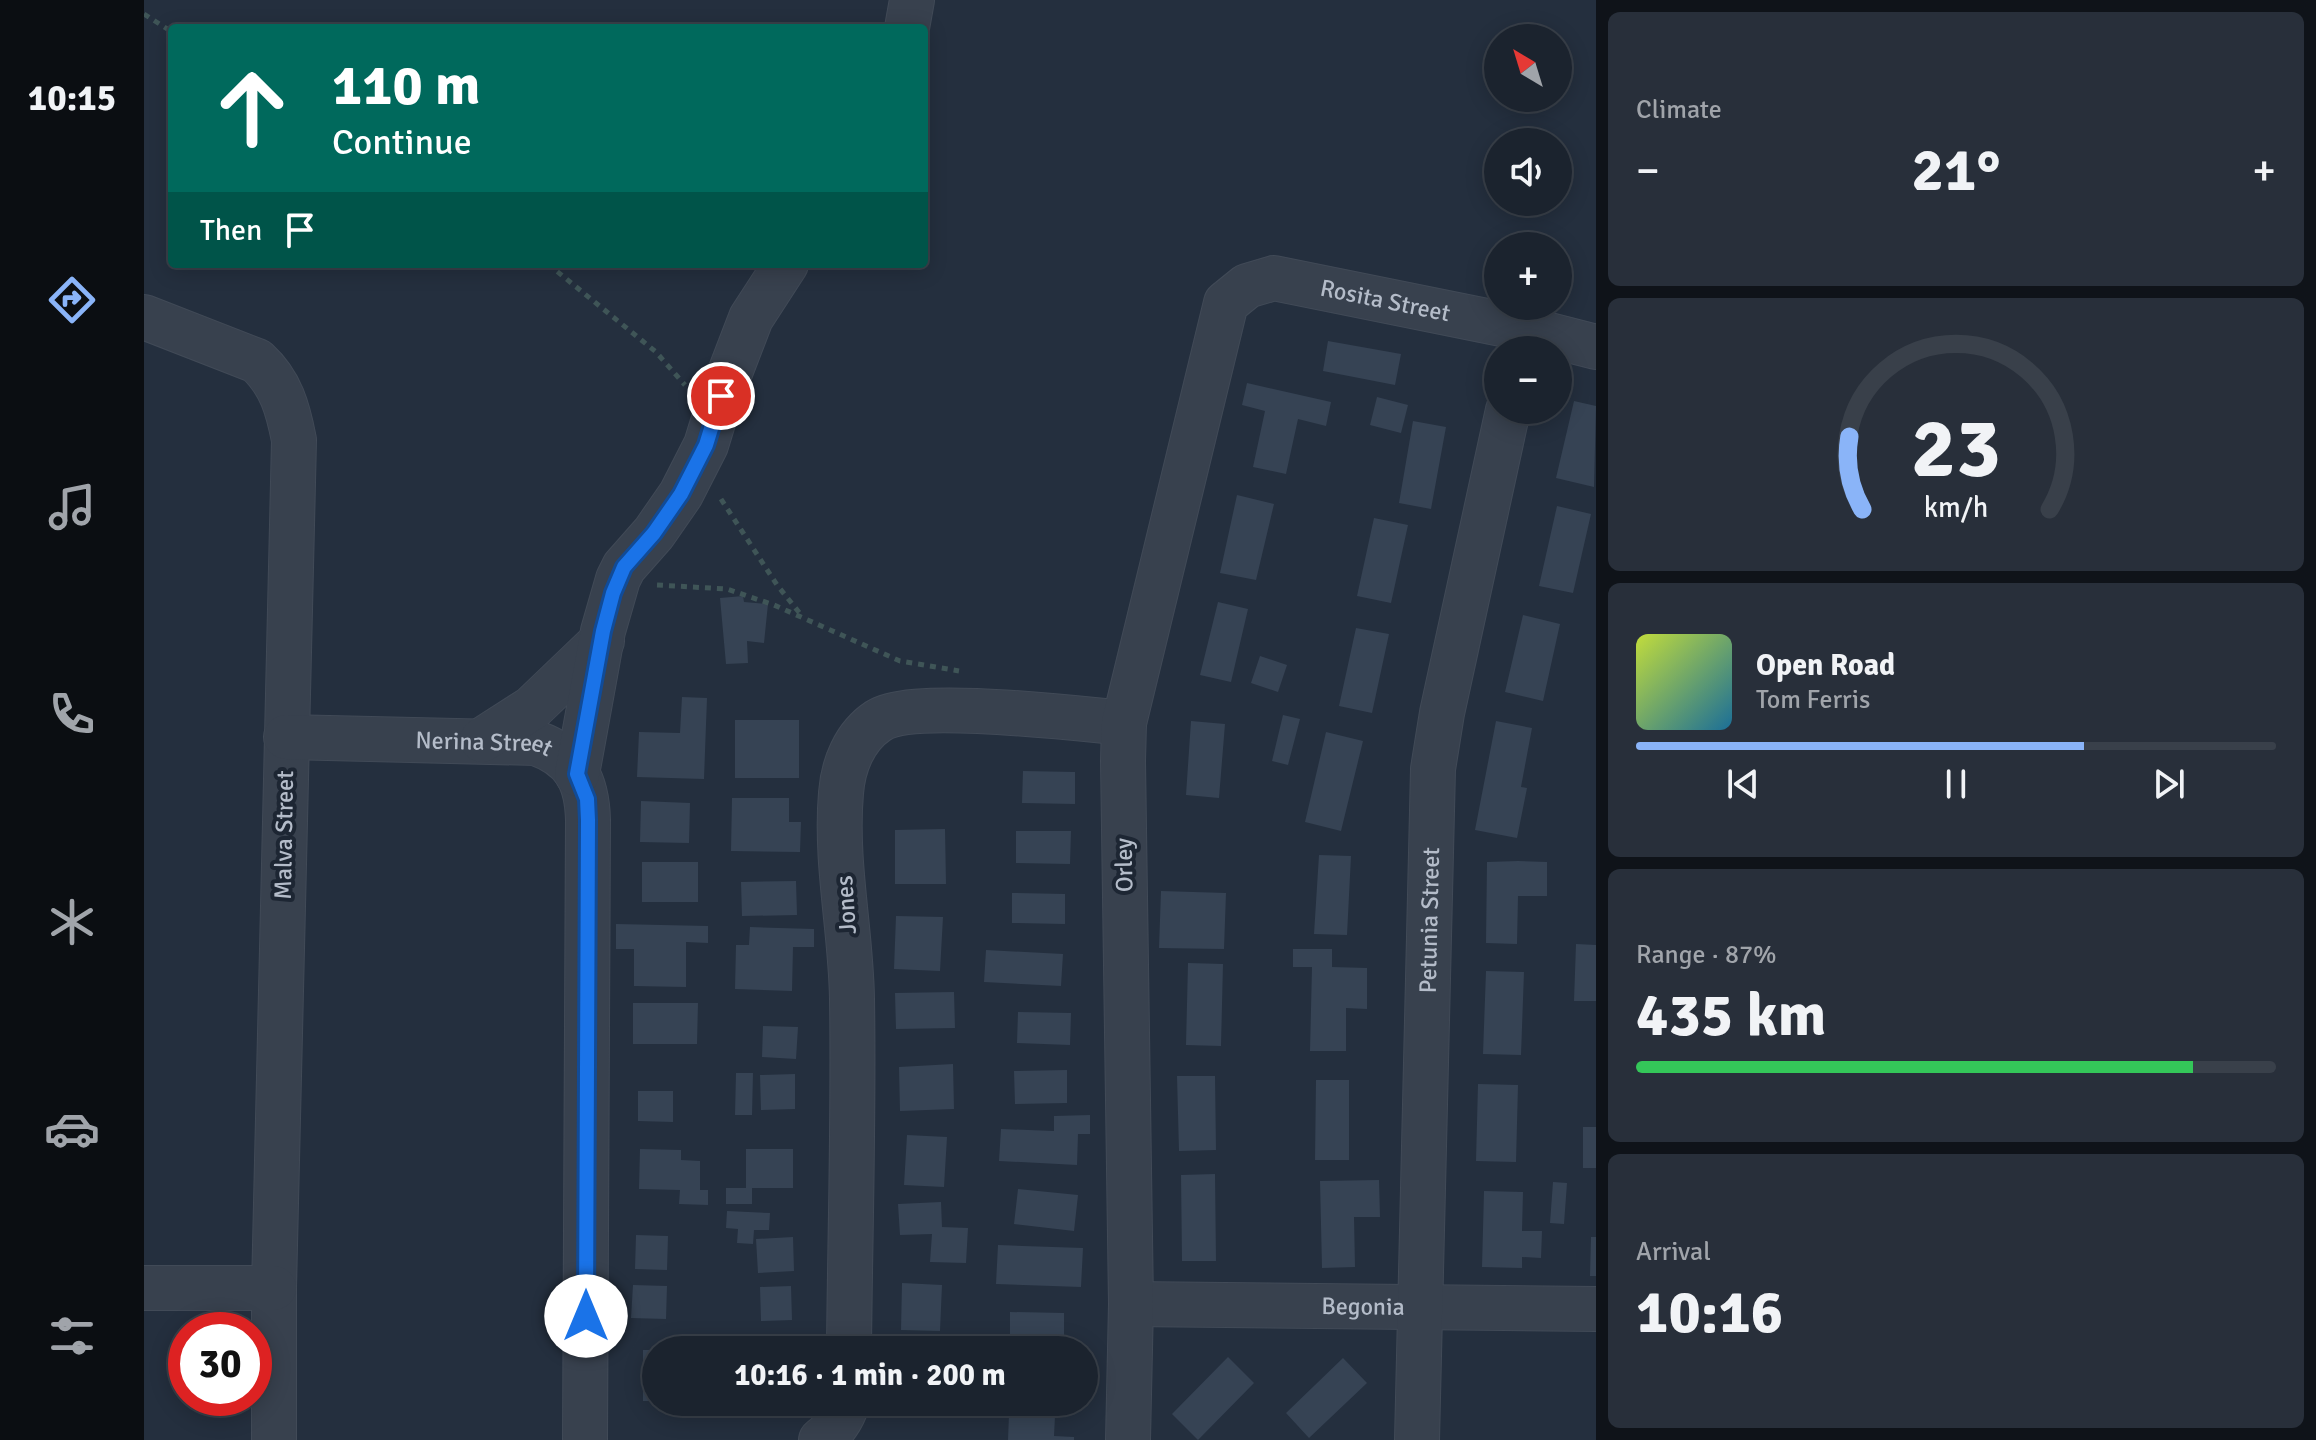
<!DOCTYPE html>
<html lang="en">
<head>
<meta charset="utf-8">
<style>
	body { margin:0; font-family:Signika,sans-serif; background:#282f3a; color:#f1f3f6; height:100vh; display:flex; flex-direction:column; font-size:30px; white-space:nowrap }
	* { box-sizing:border-box; margin:0 }
	p { font-size:26px; color:#a0a4aa }
	.icon { flex:none; width:44px; height:44px; fill:none; stroke:currentColor; stroke-width:2; stroke-linecap:round; stroke-linejoin:round }
	.map { position:relative; flex:1; overflow:hidden }
	.details { display:flex; flex-direction:column; gap:12px; padding:12px; background:#0f1319; width:720px }
	.details>* { flex:none }
	.guide { position:absolute; left:24px; top:24px; width:760px; height:244px; border-radius:8px; box-shadow:0 4px 20px #0003,0 0 0 2px #39404a; background:#00695c; color:#fff; overflow:hidden }
	.needle { width:52px; rotate:322deg }
	.buttons { position:absolute; left:1340px; top:24px; display:grid; gap:16px }
	.buttons a { display:grid; place-items:center; width:88px; height:88px; border-radius:50%; background:#1b232e; box-shadow:0 4px 20px #0003,0 0 0 2px #39404a; font-size:40px }
	.speed { position:absolute; left:24px; top:1312px; display:flex; gap:16px; font-size:40px; font-weight:700; text-align:center }
	.speed>* { display:grid; place-content:center; width:104px; height:104px; border-radius:50%; background:#1b232e; box-shadow:0 4px 20px #0003,0 0 0 2px #39404a; line-height:1 }
	.speed .limit { border:12px solid #d22; background:#fff; color:#111 }
	.pin { position:absolute; display:grid; place-items:center; width:68px; height:68px; color:#fff; margin:-34px; border:4px solid #fff; border-radius:50%; box-shadow:0 2px 8px #0007 }
	.me { position:absolute; width:88px; margin:-44px; rotate:0deg; stroke-linejoin:round; filter:drop-shadow(0 0 6px #0008) }
	.turn { display:flex; align-items:center; gap:28px; height:168px; padding:0 32px; font-size:36px }
	.turn .icon { width:104px; height:104px; stroke-width:2.5 }
	.turn b { display:block; font-size:56px; line-height:68px }
	.then { display:flex; align-items:center; height:76px; padding:0 32px; background:#0003; gap:16px; font-size:30px }
	.big { font-size:60px; font-weight:700; line-height:1.1 }
	.details .widget { flex:1; display:flex; flex-direction:column; justify-content:center; gap:12px; min-width:0; padding:0 28px; border-radius:12px; background:#282f3a }
	.details .dial { align-items:center; gap:0 }
	.dial svg { height:208px; overflow:visible; fill:none; stroke:#39404a; stroke-width:7; stroke-linecap:round; text-anchor:middle }
	.dial text { fill:#f1f3f6; stroke:none }
	.song { display:flex; align-items:center; gap:24px }
	.cover { width:96px; height:96px; border-radius:12px; background:linear-gradient(135deg,hsl(70 70% 55%),hsl(200 70% 35%)) }
	.played { height:8px; border-radius:4px; background:linear-gradient(90deg,#8ab4f8 70%,#39404a 70%) }
	.keys { display:flex; justify-content:space-around; direction:ltr }
	.heat { display:flex; justify-content:space-between; align-items:center; font-size:44px; direction:ltr }
	.charge { height:12px; border-radius:6px; background:linear-gradient(90deg,#34c759 87%,#39404a 0) }
	.trip { position:absolute; left:498px; top:1336px; width:456px; height:80px; border-radius:40px; background:#1b232e; box-shadow:0 4px 20px #0003,0 0 0 2px #39404a; font-weight:700; line-height:80px; text-align:center }
	main { display:flex; flex:1; min-height:0 }
	.menu { display:flex; flex-direction:column; width:144px; justify-content:space-around; align-items:center; background:#0b0e12; color:#a0a4aa }
	.menu .icon { width:56px; height:56px }
	.menu .active { color:#8ab4f8 }
	.menu b { font-size:36px; color:#f1f3f6 }
	.map>svg:first-child { display:block }
	.building { fill:#364354 }
	.lines { fill:none; stroke-linecap:round; stroke-linejoin:round }
	.minor-casing { stroke:#414a57; stroke-width:46 }
	.path { stroke:#3f5557; stroke-width:5; stroke-dasharray:6 6; stroke-linecap:butt }
	.minor { stroke:#38414e; stroke-width:44 }
	.route-casing { stroke:#114b97; stroke-width:20 }
	.route { stroke:#1a73e8; stroke-width:14 }
	.labels { text-anchor:middle; stroke-width:8; stroke-linejoin:round; paint-order:stroke }
	.street-label { font-size:24px; fill:#b4bcc9; stroke:#1d2633 }
</style>
</head>
<body>
<main>
<nav class="menu">
<b>10:15</b>
<svg class="icon active" aria-label="directions" viewBox="0 0 24 24"><path d="M12 3l9 9-9 9-9-9zM9 14v-3h6M13 9l2 2-2 2"/></svg>
<svg class="icon" aria-label="music" viewBox="0 0 24 24"><path d="M9 18V5l10-2v13"/><circle cx="6" cy="18" r="3"/><circle cx="16" cy="16" r="3"/></svg>
<svg class="icon" aria-label="phone" viewBox="0 0 24 24"><path d="M5 4h4l2 5-3 2q2 4 5 5l2-3 5 2v4C11 20 4 13 5 4z"/></svg>
<svg class="icon" aria-label="climate" viewBox="0 0 24 24"><path d="M12 3v18M4 7l16 10M4 17L20 7"/></svg>
<svg class="icon" aria-label="car" viewBox="0 0 24 24"><path d="M5 17H2v-5l4-1 3-4h7l3 4 3 1v5h-3M9 17h6M6 11h13"/><circle cx="7" cy="17" r="2"/><circle cx="17" cy="17" r="2"/></svg>
<svg class="icon" aria-label="filters" viewBox="0 0 24 24"><path d="M4 7h16M4 17h16"/><circle cx="9" cy="7" r="2"/><circle cx="15" cy="17" r="2"/></svg>
</nav>
<div class="map">
<svg width="1452" height="1440" viewBox="0 0 1452 1440">
	<rect width="100%" height="100%" fill="#242f3e"/>
	<path class="building" d="M1184 341 1257 354 1251 385 1179 371Z
		M1103 383 1187 402 1182 426 1154 419 1142 474 1109 467 1121 411 1098 405Z
		M1233 397 1264 405 1257 433 1226 425Z
		M1430 401 1452 406 1450 487 1412 478Z
		M1269 421 1302 427 1287 509 1255 503Z
		M1093 495 1130 504 1112 580 1076 573Z
		M1413 506 1447 514 1429 593 1395 586Z
		M1230 518 1264 525 1247 603 1213 596Z
		M599 596 600 602 624 604 620 643 603 641 604 663 582 664 576 598Z
		M1074 602 1104 609 1087 682 1056 675Z
		M1379 615 1416 624 1399 701 1361 692Z
		M1212 628 1245 634 1228 713 1195 706Z
		M1116 656 1143 665 1134 692 1107 683Z
		M538 697 563 698 560 779 493 777 495 732 536 733Z
		M1139 715 1156 719 1144 765 1128 761Z
		M591 720H655V778H591Z
		M1047 721 1081 724 1075 798 1042 795Z
		M1352 721 1388 728 1377 787 1383 788 1373 838 1331 830Z
		M1182 732 1219 741 1197 831 1161 822Z
		M879 771 931 772V804L878 803Z
		M588 798H645V822H657L656 852 587 851Z
		M497 801 546 803 545 843 496 842Z
		M801 829 802 884H751V830Z
		M872 831H927L926 864 872 863Z
		M1175 855 1207 856 1203 935 1170 934Z
		M1374 861 1403 862V896H1374L1373 944 1342 943 1343 862Z
		M498 862H554V902H498Z
		M652 881 653 915 598 916 597 882Z
		M1017 891 1082 893 1080 949 1015 948Z
		M868 893 921 894V924L868 923Z
		M752 916 799 917 796 971 750 969Z
		M472 924 564 926V943L542 942V987L490 986V949H472Z
		M606 927 670 929V947H649L648 991 591 989 592 945H605Z
		M1432 944 1452 945V1001H1430Z
		M1149 949H1188V967L1223 968V1009L1202 1008V1051H1166L1168 967H1149Z
		M842 950 919 954 917 986 840 982Z
		M1044 963 1079 964 1077 1046 1042 1045Z
		M1342 971 1380 972 1377 1055 1339 1054Z
		M810 992 811 1028 752 1029 751 993Z
		M489 1003H554L553 1044H489Z
		M874 1012 927 1013 926 1045 873 1043Z
		M619 1026 654 1027 652 1059 618 1057Z
		M809 1064 810 1109 756 1111 755 1067Z
		M923 1070V1103L871 1104 870 1071Z
		M592 1073H609L608 1115H591Z
		M651 1074V1109L617 1110 616 1075Z
		M1033 1076H1071L1072 1150 1035 1151Z
		M1172 1080H1205V1160H1171Z
		M1334 1084 1374 1085 1372 1162 1332 1161Z
		M494 1091H529V1122L494 1121Z
		M946 1115V1134H934L933 1165 855 1161 857 1129 910 1131V1116Z
		M1439 1127H1452V1168H1439Z
		M763 1135 803 1137 800 1187 760 1185Z
		M496 1149 537 1150V1160L556 1161V1190H564V1205L535 1204 536 1190 495 1189Z
		M602 1149H649V1188H608V1204H582V1188H602Z
		M1071 1174 1072 1261H1038L1037 1175Z
		M1235 1180 1236 1217H1210L1211 1267 1178 1268 1176 1181Z
		M1409 1182 1423 1183 1420 1224 1406 1223Z
		M874 1189 934 1195 930 1231 870 1224Z
		M1340 1191 1379 1192 1378 1231H1398L1397 1258 1378 1257V1268L1338 1267Z
		M797 1202 798 1227 824 1228 822 1263 786 1262 788 1234 756 1235 754 1204Z
		M583 1211 626 1213 625 1230H610L609 1244 593 1243 594 1229 582 1228Z
		M492 1235 524 1236 523 1270 491 1269Z
		M649 1237 650 1271 614 1273 612 1239Z
		M1447 1237H1452V1276H1446Z
		M854 1245 939 1248 937 1287 852 1284Z
		M758 1283 798 1285 796 1331 757 1330Z
		M489 1285 523 1286 522 1319 487 1318Z
		M647 1286 648 1320 617 1321 616 1287Z
		M866 1312 920 1313V1345H866Z
		M499 1350H512V1401H499Z
		M1084 1357 1110 1383 1054 1440 1028 1414Z
		M1199 1358 1223 1383 1165 1438 1142 1413Z
		M877 1402H924L923 1407 877 1406Z
		M865 1414 911 1416 910 1436 930 1437V1440H864Z"/>
	<g class="lines">
		<defs>
			<g id="minor">
				<path d="M763 28 768 0"/>
				<path d="M0 317 113 361C137 383 144 409 150 440L130 1288V1440"/>
				<path id="s1" d="M142 737 392 743C431 757 443 781 444 820L441 1440"/>
				<path d="M338 740 388 708 458 641"/>
				<path d="M433 774 459 631 474 579 480 567 510 533 537 494 562 445 577 396 607 318 642 264"/>
				<path d="M0 1288H130"/>
				<path id="s2" d="M987 1304 1452 1309"/>
				<path d="M705 1350C706 1233 710 1116 708 999 707 931 691 862 697 793 699 766 710 737 734 721 767 698 935 719 980 723"/>
				<path d="M677 1440C691 1429 698 1419 704 1402"/>
				<path id="s3" d="M984 1440 987 1304 979 761 980 723 1082 303 1103 286 1130 278 1382 329 1452 347"/>
				<path id="s4" d="M1273 1440 1289 769 1298 713 1364 410"/>
			</g>
		</defs>
		<use href="#minor" class="minor-casing"/>
		<path class="path" d="M0 14 28 32
			M404 264 512 352 541 385
			M577 499 633 585 658 616
			M513 585 583 589 630 605 756 661 815 671"/>
		<use href="#minor" class="minor"/>
	</g>
	<g class="lines">
		<defs>
			<path id="route" d="M442 1316 444 820 443 799 433 774 459 631 469 593 480 567 510 533 537 494 562 445 577 396"/>
		</defs>
		<use href="#route" class="route-casing"/>
		<use href="#route" class="route"/>
	</g>
	<g class="labels">
		<g class="street-label">
			<text dy="8" stroke="none"><textPath href="#s3" startOffset="1318">Rosita Street</textPath></text>
			<text dy="8" stroke="none"><textPath href="#s1" startOffset="198">Nerina Street</textPath></text>
			<text transform="translate(140 835) rotate(-89)" y="8">Malva Street</text>
			<text transform="translate(980 865) rotate(-91)" y="8">Orley</text>
			<text transform="translate(702 905) rotate(-94)" y="8">Jones</text>
			<text dy="8" stroke="none"><textPath href="#s4" startOffset="520">Petunia Street</textPath></text>
			<text dy="8" stroke="none"><textPath href="#s2" startOffset="232">Begonia</textPath></text>
		</g>
	</g>
</svg>
<div class="buttons">
<a><svg class="needle" viewBox="-14 -14 28 28"><path d="M0-13l5 13h-10z" fill="#e53935"/><path d="M0 13l5-13h-10z" fill="#a0a4aa"/></svg></a>
<a><svg class="icon" aria-label="sound" viewBox="0 0 24 24"><path d="M4 9h4l5-4v14l-5-4H4zM17 9q2 3 0 6"/></svg></a>
<a>+</a>
<a>−</a>
</div>
<div class="speed"><div class="limit">30</div></div>
<div class="pin" style="left:577px;top:396px;background:#d93025"><svg class="icon" aria-label="arrive" viewBox="0 0 24 24"><path d="M6 21V4h12l-3 4 3 4H6"/></svg></div>
<svg class="me" style="left:442px;top:1316px" viewBox="-20 -20 40 40"><circle r="19" fill="#fff"/><path d="M0-13L10 11 0 6-10 11z" fill="#1a73e8"/></svg>
<div class="trip">10:16 · 1 min · 200 m</div>
<div class="guide">
<div class="turn"><svg class="icon" aria-label="ahead" viewBox="0 0 24 24"><path d="M12 20V5M6 11l6-6 6 6"/></svg><div><b>110 m</b>Continue</div></div>
<div class="then">Then<svg class="icon" aria-label="arrive" viewBox="0 0 24 24"><path d="M6 21V4h12l-3 4 3 4H6"/></svg></div>
</div>
</div>
<section class="details">
<div class="widget"><p>Climate</p>
<div class="heat"><a>−</a><b class="big">21°</b><a>+</a></div>
</div>
<div class="widget dial"><svg viewBox="0 0 100 80">
<path d="M14 69A42 42 0 1 1 86 69"/>
<path d="M14 69A42 42 0 0 1 9 41" stroke="#8ab4f8"/>
<text x="50" y="56" font-size="32" font-weight="700">23</text>
<text x="50" y="72" font-size="11">km/h</text>
</svg></div>
<div class="widget">
<div class="song"><i class="cover"></i><div><b>Open Road</b><p>Tom Ferris</p></div></div>
<div class="played"></div>
<div class="keys"><svg class="icon" aria-label="previous" viewBox="0 0 24 24"><path d="M18 5L8 12l10 7zM5 5v14"/></svg><svg class="icon" aria-label="pause" viewBox="0 0 24 24"><path d="M8 5v14M16 5v14"/></svg><svg class="icon" aria-label="next" viewBox="0 0 24 24"><path d="M6 5l10 7-10 7zM19 5v14"/></svg></div>
</div>
<div class="widget"><p>Range · 87%</p><b class="big">435 km</b><div class="charge"></div></div>
<div class="widget"><p>Arrival</p><b class="big">10:16</b></div>
</section>
</main>
</body>
</html>
